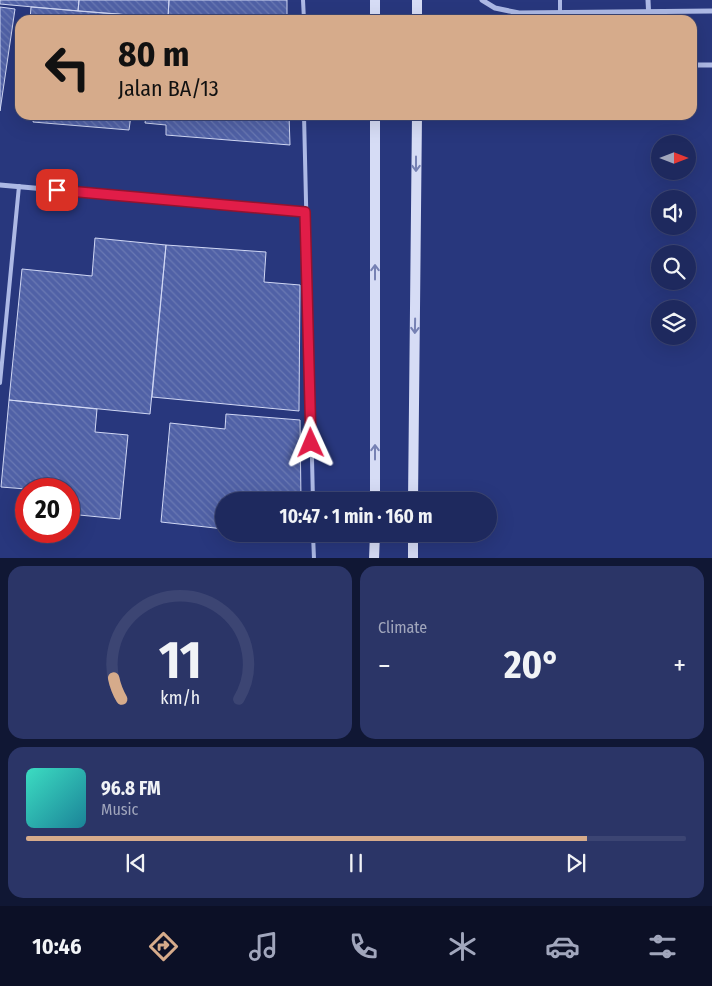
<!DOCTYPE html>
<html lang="en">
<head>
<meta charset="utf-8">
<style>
	body { margin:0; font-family:"Fira Sans Condensed",sans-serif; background:#2b3567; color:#f1f3f6; height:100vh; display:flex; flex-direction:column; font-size:19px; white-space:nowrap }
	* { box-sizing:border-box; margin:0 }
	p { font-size:16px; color:#a1a6bc }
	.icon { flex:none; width:28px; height:28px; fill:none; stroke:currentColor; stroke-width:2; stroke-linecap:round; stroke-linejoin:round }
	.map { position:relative; height:558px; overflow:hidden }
	.sheet { display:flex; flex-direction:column; gap:8px; padding:8px; background:#101734; flex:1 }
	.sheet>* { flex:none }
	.guide { position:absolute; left:15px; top:15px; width:682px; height:105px; border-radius:15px; box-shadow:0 5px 20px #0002,0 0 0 1px #3c4573; background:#d6ab8b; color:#111; overflow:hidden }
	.needle { width:32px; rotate:90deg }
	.fabs { position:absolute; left:651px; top:135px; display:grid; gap:10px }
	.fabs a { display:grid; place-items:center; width:45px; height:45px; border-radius:50%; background:#1e295e; box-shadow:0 5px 20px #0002,0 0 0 1px #3c4573; font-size:25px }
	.speed { position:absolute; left:15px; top:478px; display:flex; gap:10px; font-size:25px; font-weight:700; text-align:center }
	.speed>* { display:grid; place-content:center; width:65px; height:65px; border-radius:50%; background:#1e295e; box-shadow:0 5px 20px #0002,0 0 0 1px #3c4573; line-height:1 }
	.speed .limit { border:8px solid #d22; background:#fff; color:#111 }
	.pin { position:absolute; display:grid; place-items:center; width:42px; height:42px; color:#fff; margin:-21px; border-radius:10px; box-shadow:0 2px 8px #0006 }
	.me { position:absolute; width:55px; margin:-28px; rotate:359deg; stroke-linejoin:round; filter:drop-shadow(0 0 4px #0008) }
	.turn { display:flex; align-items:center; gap:18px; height:105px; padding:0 20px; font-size:22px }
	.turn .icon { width:65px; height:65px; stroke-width:2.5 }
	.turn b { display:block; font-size:35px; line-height:42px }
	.big { font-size:38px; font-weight:700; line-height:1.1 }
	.sheet .tile { flex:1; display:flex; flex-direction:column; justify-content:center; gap:8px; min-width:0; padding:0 18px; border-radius:15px; background:#2b3567 }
	.sheet .dial { align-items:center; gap:0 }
	.dial svg { height:130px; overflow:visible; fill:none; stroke:#3c4573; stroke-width:7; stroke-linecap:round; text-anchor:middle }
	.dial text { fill:#f1f3f6; stroke:none }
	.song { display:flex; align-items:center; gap:15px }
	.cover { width:60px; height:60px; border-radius:8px; background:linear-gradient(135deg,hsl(170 70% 55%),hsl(190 70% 35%)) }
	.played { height:5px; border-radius:2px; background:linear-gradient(90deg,#d6ab8b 85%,#3c4573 85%) }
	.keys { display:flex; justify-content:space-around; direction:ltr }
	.heat { display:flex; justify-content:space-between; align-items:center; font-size:28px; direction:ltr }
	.sheet .tiles { flex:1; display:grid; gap:8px; grid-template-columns:1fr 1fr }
	.tile:last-child { grid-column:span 2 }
	.trip { position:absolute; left:215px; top:492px; width:282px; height:50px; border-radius:25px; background:#1e295e; box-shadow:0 5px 20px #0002,0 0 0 1px #3c4573; font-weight:700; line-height:50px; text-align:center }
	.menu { display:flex; height:80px; justify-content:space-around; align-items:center; background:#0c1026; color:#a1a6bc }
	.menu .icon { width:35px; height:35px }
	.menu .selected { color:#d6ab8b }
	.menu b { font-size:22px; color:#f1f3f6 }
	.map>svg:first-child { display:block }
	.building { fill:url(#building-back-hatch); stroke:#d0d7f4 }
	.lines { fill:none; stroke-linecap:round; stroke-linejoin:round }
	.lane { stroke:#adb9e5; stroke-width:4 }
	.street { stroke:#adb9e5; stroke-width:5 }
	.secondary { stroke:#d6dcf5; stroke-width:10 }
	.oneway { stroke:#7681b3 }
	.route-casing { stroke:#92132f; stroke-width:12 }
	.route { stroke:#e11d48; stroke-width:9 }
</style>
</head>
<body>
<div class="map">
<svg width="712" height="559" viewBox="0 0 712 559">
	<defs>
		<pattern id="building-back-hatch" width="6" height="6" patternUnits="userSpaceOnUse" patternTransform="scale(1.25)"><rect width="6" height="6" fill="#5061a6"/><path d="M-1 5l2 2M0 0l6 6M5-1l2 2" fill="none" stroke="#6a79b3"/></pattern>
	</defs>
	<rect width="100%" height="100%" fill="#28377d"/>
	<path class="building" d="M0 0H79L78 11 0 4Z
		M79 0H169L168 18 78 11Z
		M169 0H287V20H192L168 18Z
		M0 7 15 9 0 111Z
		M31 7 154 17V20H30Z
		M154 17 168 18 192 20H154Z
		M34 115H131L129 130 33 122Z
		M146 115H289L290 145 166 135V125L145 123Z
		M95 238 166 245 150 414 9 400 22 269 92 276Z
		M166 245 266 252 264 282 300 285 299 411 152 397Z
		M9 400 97 409 95 432 128 435 120 519 69 514V489H26L1 487Z
		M226 414 300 420 301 501H224V529L161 522 170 423 225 429Z
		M268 534H301V537Z"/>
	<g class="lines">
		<path class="lane" d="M303 0 304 20
			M560 0V13
			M304 115 313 501
			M0 383 19 186
			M313 534 314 559"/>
		<path class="street" d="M482 0 495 8 519 13 712 11
			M648 0 649 20
			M692 65H712
			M0 185 305 212"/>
		<path class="secondary" d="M375 0V20
			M417 0V20
			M375 115V501
			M413 501 417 115
			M374 559 375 534
			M413 559V534"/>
	</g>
	<defs><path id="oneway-shaft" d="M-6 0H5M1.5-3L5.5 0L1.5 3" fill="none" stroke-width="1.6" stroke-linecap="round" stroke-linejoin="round" transform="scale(1.25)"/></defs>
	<g class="oneway">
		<use href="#oneway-shaft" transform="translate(416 164) rotate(90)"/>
		<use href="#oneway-shaft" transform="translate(375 272) rotate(-90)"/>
		<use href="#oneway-shaft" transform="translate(415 326) rotate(91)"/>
		<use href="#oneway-shaft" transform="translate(375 452) rotate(-90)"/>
	</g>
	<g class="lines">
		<defs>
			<path id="route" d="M57 190 305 212 311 443"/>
		</defs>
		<use href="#route" class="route-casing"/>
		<use href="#route" class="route"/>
	</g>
</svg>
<div class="fabs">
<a><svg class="needle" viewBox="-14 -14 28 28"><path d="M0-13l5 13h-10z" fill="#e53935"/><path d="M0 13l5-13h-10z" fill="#a1a6bc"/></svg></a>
<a><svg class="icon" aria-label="sound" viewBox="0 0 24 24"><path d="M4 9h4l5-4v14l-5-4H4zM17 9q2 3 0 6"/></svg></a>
<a><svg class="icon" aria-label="search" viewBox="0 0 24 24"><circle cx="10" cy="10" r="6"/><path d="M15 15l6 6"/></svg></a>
<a><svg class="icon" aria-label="layers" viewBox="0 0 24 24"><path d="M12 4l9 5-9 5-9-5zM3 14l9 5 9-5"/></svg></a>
</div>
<div class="speed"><div class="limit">20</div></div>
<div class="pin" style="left:57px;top:190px;background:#d93025"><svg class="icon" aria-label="arrive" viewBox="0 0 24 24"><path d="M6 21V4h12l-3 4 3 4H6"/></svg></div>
<svg class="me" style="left:311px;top:443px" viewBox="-20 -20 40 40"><path d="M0-17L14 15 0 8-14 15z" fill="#e11d48" stroke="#fff" stroke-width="4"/></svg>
<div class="trip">10:47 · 1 min · 160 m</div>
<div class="guide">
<div class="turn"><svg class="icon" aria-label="left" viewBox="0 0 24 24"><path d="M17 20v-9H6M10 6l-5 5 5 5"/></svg><div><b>80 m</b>Jalan BA/13</div></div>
</div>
</div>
<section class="sheet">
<div class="tiles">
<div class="tile dial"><svg viewBox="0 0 100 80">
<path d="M14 69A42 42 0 1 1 86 69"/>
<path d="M14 69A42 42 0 0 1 9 56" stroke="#d6ab8b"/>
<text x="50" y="56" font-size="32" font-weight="700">11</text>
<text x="50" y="72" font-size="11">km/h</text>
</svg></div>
<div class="tile"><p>Climate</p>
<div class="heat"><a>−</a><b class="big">20°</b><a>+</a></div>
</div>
<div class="tile">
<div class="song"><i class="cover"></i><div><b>96.8 FM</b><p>Music</p></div></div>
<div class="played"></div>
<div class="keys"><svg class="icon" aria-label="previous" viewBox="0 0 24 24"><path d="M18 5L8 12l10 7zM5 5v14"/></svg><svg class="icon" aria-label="pause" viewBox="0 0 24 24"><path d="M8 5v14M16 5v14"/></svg><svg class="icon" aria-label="next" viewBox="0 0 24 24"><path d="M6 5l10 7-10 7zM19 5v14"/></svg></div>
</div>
</div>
</section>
<nav class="menu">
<b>10:46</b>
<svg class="icon selected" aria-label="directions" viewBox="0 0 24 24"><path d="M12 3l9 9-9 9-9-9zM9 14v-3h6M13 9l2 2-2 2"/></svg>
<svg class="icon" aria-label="music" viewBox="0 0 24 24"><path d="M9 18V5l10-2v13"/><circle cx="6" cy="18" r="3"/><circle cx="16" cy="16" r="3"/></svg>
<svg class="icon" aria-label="phone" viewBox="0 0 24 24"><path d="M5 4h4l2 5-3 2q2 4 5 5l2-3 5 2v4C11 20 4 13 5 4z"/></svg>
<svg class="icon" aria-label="climate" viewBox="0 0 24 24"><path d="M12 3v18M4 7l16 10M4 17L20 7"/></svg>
<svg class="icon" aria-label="car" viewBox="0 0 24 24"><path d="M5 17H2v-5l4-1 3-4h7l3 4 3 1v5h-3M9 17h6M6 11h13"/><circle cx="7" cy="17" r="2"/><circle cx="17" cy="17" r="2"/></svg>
<svg class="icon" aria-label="filters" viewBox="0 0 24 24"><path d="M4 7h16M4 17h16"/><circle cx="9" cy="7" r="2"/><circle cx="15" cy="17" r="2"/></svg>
</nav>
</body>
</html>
